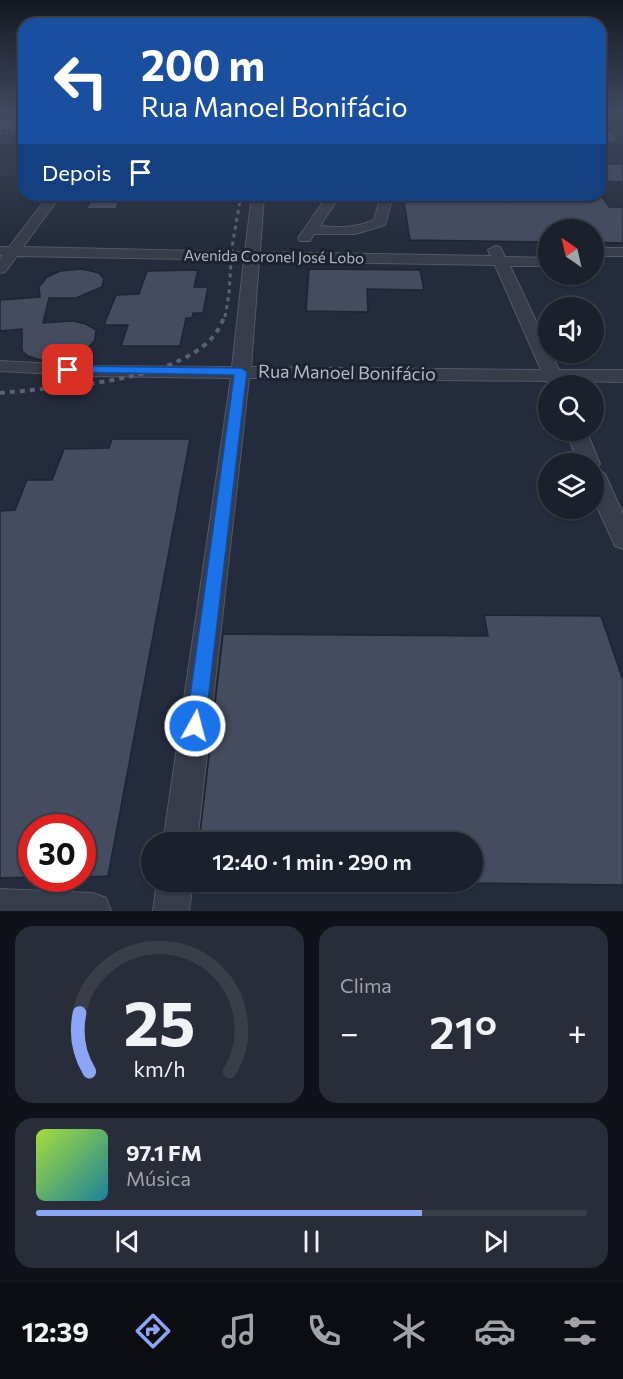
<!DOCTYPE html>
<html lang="pt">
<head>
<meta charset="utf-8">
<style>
	body { margin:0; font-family:Commissioner,sans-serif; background:#282d39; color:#f1f3f6; height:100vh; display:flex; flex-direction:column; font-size:22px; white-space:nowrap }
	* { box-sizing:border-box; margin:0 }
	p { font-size:20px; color:#a0a3aa }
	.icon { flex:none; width:33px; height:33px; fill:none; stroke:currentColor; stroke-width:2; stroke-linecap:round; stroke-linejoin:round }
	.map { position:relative; height:911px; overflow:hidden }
	.drawer { display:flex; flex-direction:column; gap:15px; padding:15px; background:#0f1219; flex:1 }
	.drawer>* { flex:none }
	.banner { position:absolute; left:18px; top:18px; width:588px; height:183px; border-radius:18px; box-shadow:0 2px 4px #0004,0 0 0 2px #393e49; background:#1a4fa0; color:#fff; overflow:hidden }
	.needle { width:39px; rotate:326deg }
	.controls { position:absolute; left:538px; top:219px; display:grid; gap:12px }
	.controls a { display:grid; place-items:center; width:66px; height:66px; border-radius:50%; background:#1b202d; box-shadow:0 2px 4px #0004,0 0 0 2px #393e49; font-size:30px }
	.speed { position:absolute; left:18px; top:814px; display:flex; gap:12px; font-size:30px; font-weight:700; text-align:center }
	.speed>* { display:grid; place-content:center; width:78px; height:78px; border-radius:50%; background:#1b202d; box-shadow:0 2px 4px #0004,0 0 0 2px #393e49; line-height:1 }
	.speed .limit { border:9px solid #d22; background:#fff; color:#111 }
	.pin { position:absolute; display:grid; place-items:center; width:51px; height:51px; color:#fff; margin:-26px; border-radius:12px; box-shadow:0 3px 9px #0006 }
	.me { position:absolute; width:66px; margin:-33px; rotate:7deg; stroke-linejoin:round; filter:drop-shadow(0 0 4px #0008) }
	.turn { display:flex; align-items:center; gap:21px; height:126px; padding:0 24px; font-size:27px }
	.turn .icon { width:78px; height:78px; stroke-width:2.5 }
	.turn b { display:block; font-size:42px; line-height:51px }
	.then { display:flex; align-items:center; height:57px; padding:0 24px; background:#0003; gap:12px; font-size:22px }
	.big { font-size:45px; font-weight:600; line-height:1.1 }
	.drawer .widget { flex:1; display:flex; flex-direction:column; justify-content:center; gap:9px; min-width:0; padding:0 21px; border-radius:18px; background:#282d39 }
	.drawer .dial { align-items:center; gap:0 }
	.dial svg { height:156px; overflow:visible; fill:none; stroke:#393e49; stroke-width:7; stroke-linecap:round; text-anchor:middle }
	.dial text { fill:#f1f3f6; stroke:none }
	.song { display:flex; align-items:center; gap:18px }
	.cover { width:72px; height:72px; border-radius:9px; background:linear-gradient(135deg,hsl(80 70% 55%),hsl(190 70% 35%)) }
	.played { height:6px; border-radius:3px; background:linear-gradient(90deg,#8ba6f4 70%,#393e49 70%) }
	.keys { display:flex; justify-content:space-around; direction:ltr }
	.heat { display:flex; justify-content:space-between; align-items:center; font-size:33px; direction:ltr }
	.drawer .tiles { flex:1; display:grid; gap:15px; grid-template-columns:1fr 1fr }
	.widget:last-child { grid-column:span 2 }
	.trip { position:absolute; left:141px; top:832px; width:342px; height:60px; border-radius:30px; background:#1b202d; box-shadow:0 2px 4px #0004,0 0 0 2px #393e49; font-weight:600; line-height:60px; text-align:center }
	.tabs { display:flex; height:96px; justify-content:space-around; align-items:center; background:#0b0d12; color:#a0a3aa }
	.tabs .icon { width:42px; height:42px }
	.tabs .selected { color:#8ba6f4 }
	.tabs b { font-size:27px; color:#f1f3f6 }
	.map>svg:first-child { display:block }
	.building { fill:#454c60; stroke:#1f2433; stroke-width:1.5 }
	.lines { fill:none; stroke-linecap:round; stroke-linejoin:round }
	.minor-casing { stroke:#535867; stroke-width:2 }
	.major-casing { stroke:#414655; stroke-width:2 }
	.minor { fill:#383d4c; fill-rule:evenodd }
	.major { fill:#565c6c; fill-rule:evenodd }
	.rail-far2 { stroke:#5a6173; stroke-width:2; stroke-dasharray:3 3; stroke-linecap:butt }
	.rail-far1 { stroke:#5a6173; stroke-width:3; stroke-dasharray:4 4; stroke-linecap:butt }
	.rail { stroke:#5a6173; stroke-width:4; stroke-dasharray:5 5; stroke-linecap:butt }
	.route { fill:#1a73e8; stroke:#114b97; stroke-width:1.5 }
	.labels { text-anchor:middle; stroke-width:6; stroke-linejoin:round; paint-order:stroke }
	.far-street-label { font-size:15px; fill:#b3b8c7; stroke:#1d2231 }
	.street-label { font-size:18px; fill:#b3b8c7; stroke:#1d2231 }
</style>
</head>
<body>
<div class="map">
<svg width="623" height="911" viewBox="0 0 623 911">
	<rect width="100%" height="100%" fill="#242b3c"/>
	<path class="building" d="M600 119 611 131 620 142H600Z
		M600 164H623V182L600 181Z
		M94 195H123L116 209H86Z
		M403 195H601L609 207H623V243L594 242V230H549V242L410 240Z
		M82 269 99 273 104 279 102 287 76 298H49L43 323 72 321 86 324 96 330 95 340 87 349 63 359 40 360 28 356 22 351V329L0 331V300L40 297 39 287 47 277 60 271Z
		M309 269 420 270 424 290 367 289 368 312 306 311Z
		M198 270 194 287H208L203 313H193L192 318H186L180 346H121L128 325H104L116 295 139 294 147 271Z
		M112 439H190L108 876 82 877V828H32V877L0 878V511L15 510 27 480H52L64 449 109 448Z
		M484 615 601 616 623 680V885L472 883V843H199L223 634 488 636Z"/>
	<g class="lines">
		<defs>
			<path id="minor" d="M49 195H61L23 247 245 252 252 195H264L260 252 491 256 488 250 495 246 500 247 505 257 549 258V266H510L559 370H623V382L564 381 566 386 549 387 546 381 249 378 197 843H163L231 378 90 376 0 371V361L90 366 232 367 244 260 17 256 5 272 0 273V259L3 255H0V247H9ZM259 261 495 265 541 370 251 367Z
				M328 195H340L320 226C339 228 356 228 374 220L381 195H393L385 225 355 234H314L310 241H300L298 238Z
				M594 248H623V256H594Z
				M566 430H586L600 464 597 468 605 474 623 514V549L615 546 594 500V464H578Z
				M157 882H193L189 911H153Z
				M0 889 93 893 106 898 111 911H0Z"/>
			<path id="major" d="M24 118V126L0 129V121Z"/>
		</defs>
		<use href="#minor" class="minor-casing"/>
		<use href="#major" class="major-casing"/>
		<use href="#minor" class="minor"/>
		<use href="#major" class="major"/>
		<path class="rail-far2" d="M0 133 24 129
			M240 203 241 195"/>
		<path class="rail-far1" d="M225 317 229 294 232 247 240 201"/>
		<path class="rail" d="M0 393C58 387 169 383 211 339 217 333 222 323 225 315"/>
	</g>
	<linearGradient id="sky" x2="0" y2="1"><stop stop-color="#141821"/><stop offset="0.47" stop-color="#3f4a61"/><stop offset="1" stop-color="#3f4a61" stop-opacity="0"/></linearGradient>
	<rect width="623" height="241" fill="url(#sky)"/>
	<path class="route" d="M68 366 241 368 247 372 205 726 202 732 195 735 188 732 186 726 234 375 63 372V367Z"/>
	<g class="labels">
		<g class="far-street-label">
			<text transform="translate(274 257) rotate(1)" y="5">Avenida Coronel José Lobo</text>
		</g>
		<g class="street-label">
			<text transform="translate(347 373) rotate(1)" y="6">Rua Manoel Bonifácio</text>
		</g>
	</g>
</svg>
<div class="controls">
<a><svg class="needle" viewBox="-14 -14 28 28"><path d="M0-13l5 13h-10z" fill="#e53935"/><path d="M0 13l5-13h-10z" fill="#a0a3aa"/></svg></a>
<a><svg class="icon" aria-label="sound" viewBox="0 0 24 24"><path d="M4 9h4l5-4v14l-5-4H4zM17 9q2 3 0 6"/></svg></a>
<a><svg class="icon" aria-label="search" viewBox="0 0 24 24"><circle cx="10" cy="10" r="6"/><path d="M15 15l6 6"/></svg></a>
<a><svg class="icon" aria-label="layers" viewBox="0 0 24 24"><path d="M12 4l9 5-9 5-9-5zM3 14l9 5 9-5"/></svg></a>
</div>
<div class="speed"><div class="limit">30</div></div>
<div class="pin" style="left:68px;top:370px;background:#d93025"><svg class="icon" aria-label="arrive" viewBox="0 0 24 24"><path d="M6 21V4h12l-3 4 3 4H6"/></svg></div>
<svg class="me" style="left:195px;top:726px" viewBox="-20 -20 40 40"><circle r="17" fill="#1a73e8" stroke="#fff" stroke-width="3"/><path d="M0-11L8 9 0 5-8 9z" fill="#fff"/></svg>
<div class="trip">12:40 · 1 min · 290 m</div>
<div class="banner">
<div class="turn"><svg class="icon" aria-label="left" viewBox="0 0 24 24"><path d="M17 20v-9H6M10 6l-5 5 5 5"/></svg><div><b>200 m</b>Rua Manoel Bonifácio</div></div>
<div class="then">Depois<svg class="icon" aria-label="arrive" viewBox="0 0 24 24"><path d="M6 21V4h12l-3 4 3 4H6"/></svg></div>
</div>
</div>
<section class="drawer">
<div class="tiles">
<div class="widget dial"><svg viewBox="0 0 100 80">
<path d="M14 69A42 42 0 1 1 86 69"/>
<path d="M14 69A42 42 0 0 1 9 39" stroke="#8ba6f4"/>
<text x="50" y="56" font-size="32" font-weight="700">25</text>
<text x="50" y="72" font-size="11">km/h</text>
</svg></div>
<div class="widget"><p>Clima</p>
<div class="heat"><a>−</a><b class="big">21°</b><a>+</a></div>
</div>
<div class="widget">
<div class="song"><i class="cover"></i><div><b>97.1 FM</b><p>Música</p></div></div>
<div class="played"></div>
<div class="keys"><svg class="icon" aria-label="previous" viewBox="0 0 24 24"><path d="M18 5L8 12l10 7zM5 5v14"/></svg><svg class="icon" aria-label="pause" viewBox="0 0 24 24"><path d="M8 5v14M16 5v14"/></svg><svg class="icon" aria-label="next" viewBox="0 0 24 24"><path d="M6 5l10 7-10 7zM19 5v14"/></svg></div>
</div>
</div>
</section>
<nav class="tabs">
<b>12:39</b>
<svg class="icon selected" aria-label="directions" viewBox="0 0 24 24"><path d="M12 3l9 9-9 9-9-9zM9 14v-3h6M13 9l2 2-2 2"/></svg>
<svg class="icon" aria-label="music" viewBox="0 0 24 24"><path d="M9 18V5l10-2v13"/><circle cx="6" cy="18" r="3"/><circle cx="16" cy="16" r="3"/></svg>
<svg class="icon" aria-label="phone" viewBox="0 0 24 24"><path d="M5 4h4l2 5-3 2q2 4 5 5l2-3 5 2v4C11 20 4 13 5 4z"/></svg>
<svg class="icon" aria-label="climate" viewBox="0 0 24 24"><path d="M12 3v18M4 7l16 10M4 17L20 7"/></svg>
<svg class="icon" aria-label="car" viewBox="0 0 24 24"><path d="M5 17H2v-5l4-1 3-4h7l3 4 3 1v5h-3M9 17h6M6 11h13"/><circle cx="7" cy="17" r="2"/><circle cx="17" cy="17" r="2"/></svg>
<svg class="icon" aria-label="filters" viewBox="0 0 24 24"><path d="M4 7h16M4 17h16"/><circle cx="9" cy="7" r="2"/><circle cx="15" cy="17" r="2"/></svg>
</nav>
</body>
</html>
